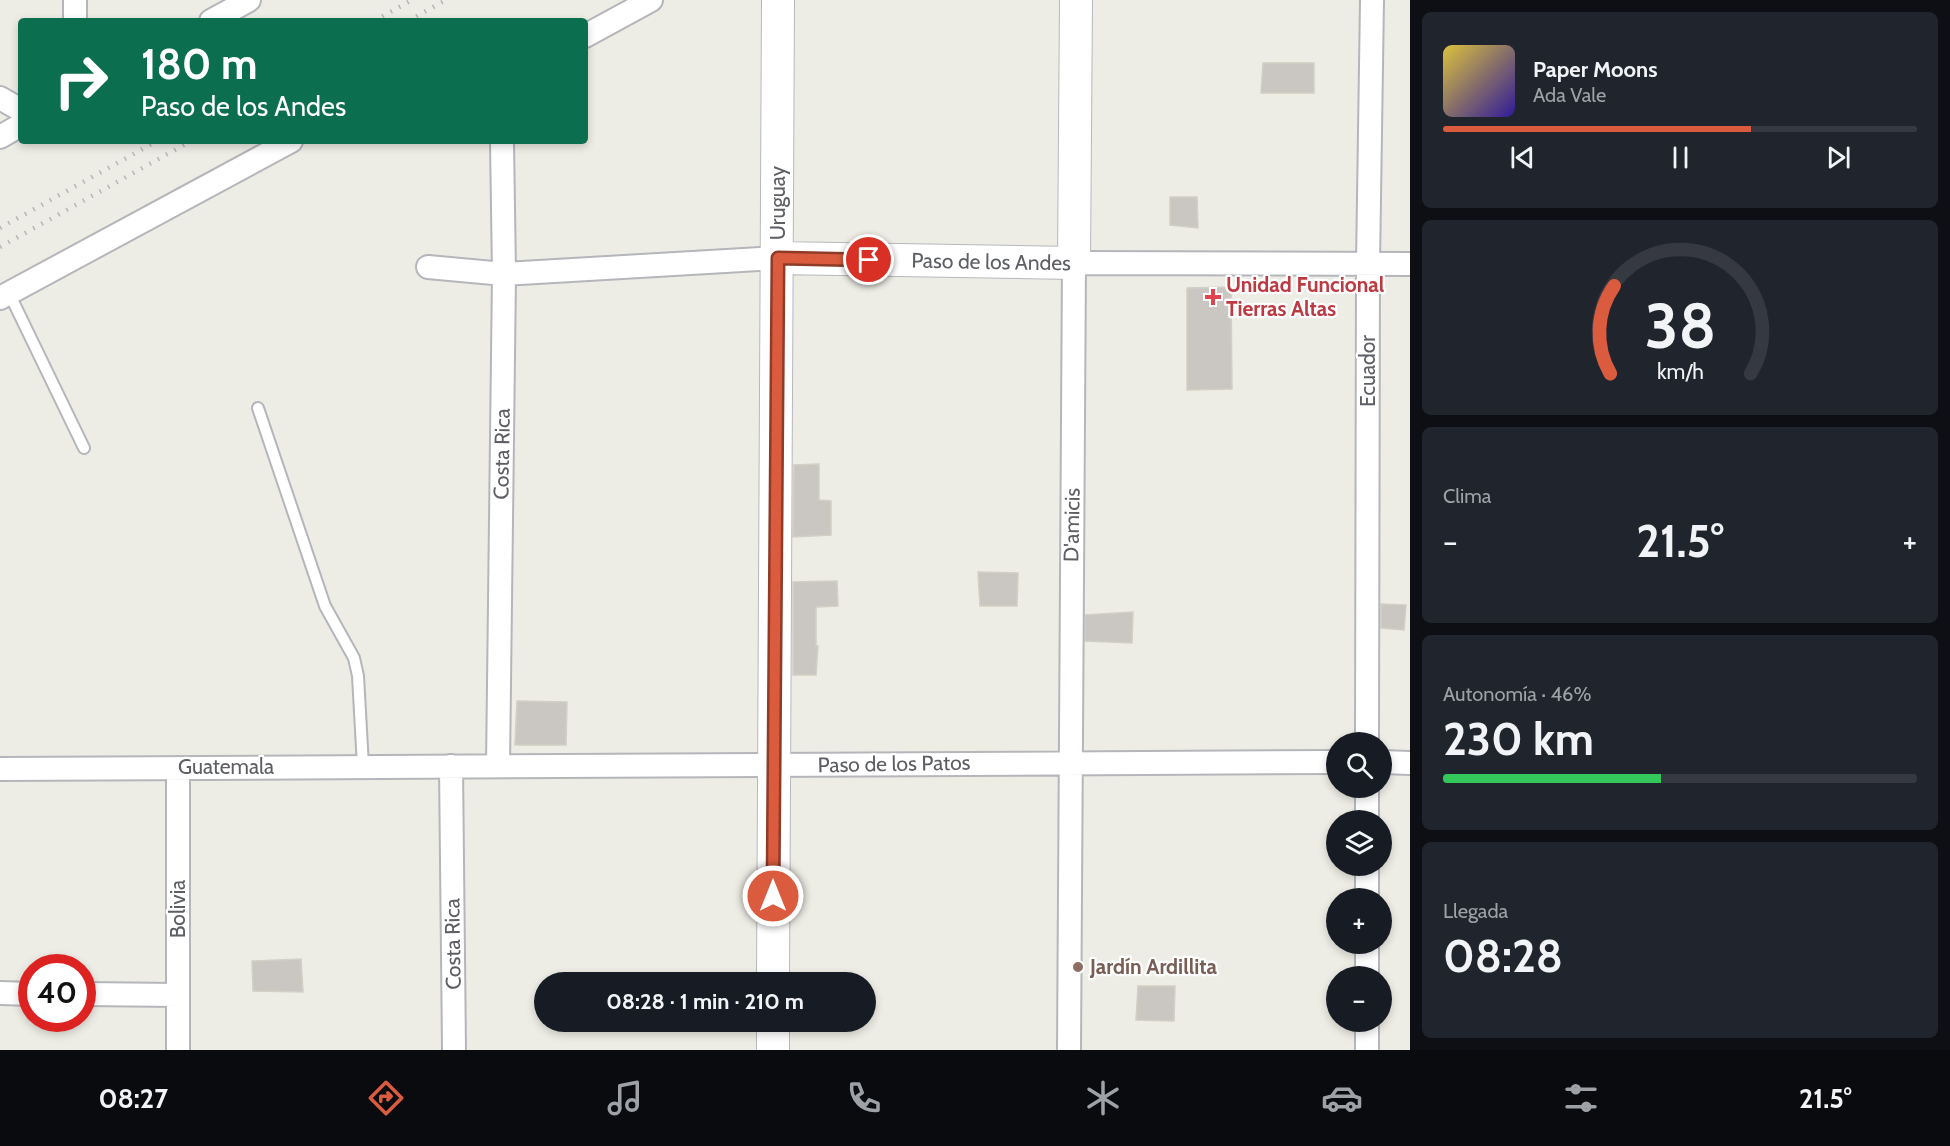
<!DOCTYPE html>
<html lang="es">
<head>
<meta charset="utf-8">
<style>
	body { margin:0; font-family:Cabin,sans-serif; background:#20242c; color:#f1f3f6; height:100vh; display:flex; flex-direction:column; font-size:22px; white-space:nowrap }
	* { box-sizing:border-box; margin:0 }
	p { font-size:20px; color:#9ea1a6 }
	.icon { flex:none; width:33px; height:33px; fill:none; stroke:currentColor; stroke-width:2; stroke-linecap:round; stroke-linejoin:round }
	.map { position:relative; flex:1; overflow:hidden }
	.side { display:flex; flex-direction:column; gap:12px; padding:12px; background:#0d0f14; width:540px }
	.side>* { flex:none }
	.hud { position:absolute; left:18px; top:18px; width:570px; height:126px; border-radius:6px; box-shadow:0 3px 9px #0003; background:#0b6e4f; color:#fff; overflow:hidden }
	.tools { position:absolute; left:1326px; top:732px; display:grid; gap:12px }
	.tools a { display:grid; place-items:center; width:66px; height:66px; border-radius:50%; background:#171b24; box-shadow:0 3px 9px #0003; font-size:30px }
	.speed { position:absolute; left:18px; top:954px; display:flex; gap:12px; font-size:30px; font-weight:700; text-align:center }
	.speed>* { display:grid; place-content:center; width:78px; height:78px; border-radius:50%; background:#171b24; box-shadow:0 3px 9px #0003; line-height:1 }
	.speed .limit { border:9px solid #d22; background:#fff; color:#111 }
	.pin { position:absolute; display:grid; place-items:center; width:51px; height:51px; color:#fff; margin:-26px; border:3px solid #fff; border-radius:50%; box-shadow:0 2px 6px #0007 }
	.me { position:absolute; width:66px; margin:-33px; rotate:0deg; stroke-linejoin:round; filter:drop-shadow(0 0 4px #0008) }
	.turn { display:flex; align-items:center; gap:21px; height:126px; padding:0 24px; font-size:27px }
	.turn .icon { width:78px; height:78px; stroke-width:2.5 }
	.turn b { display:block; font-size:42px; line-height:51px }
	.big { font-size:45px; font-weight:800; line-height:1.1 }
	.side .widget { flex:1; display:flex; flex-direction:column; justify-content:center; gap:9px; min-width:0; padding:0 21px; border-radius:9px; background:#20242c }
	.side .dial { align-items:center; gap:0 }
	.dial svg { height:156px; overflow:visible; fill:none; stroke:#363941; stroke-width:7; stroke-linecap:round; text-anchor:middle }
	.dial text { fill:#f1f3f6; stroke:none }
	.song { display:flex; align-items:center; gap:18px }
	.cover { width:72px; height:72px; border-radius:9px; background:linear-gradient(135deg,hsl(50 70% 55%),hsl(250 70% 35%)) }
	.played { height:6px; border-radius:3px; background:linear-gradient(90deg,#db5b3e 65%,#363941 65%) }
	.keys { display:flex; justify-content:space-around; direction:ltr }
	.heat { display:flex; justify-content:space-between; align-items:center; font-size:33px; direction:ltr }
	.charge { height:9px; border-radius:4px; background:linear-gradient(90deg,#34c759 46%,#363941 0) }
	.trip { position:absolute; left:534px; top:972px; width:342px; height:60px; border-radius:30px; background:#171b24; box-shadow:0 3px 9px #0003; font-weight:800; line-height:60px; text-align:center }
	.dock { display:flex; height:96px; justify-content:space-around; align-items:center; background:#090b0e; color:#9ea1a6 }
	.dock .icon { width:42px; height:42px }
	.dock .selected { color:#db5b3e }
	.dock b { font-size:27px; color:#f1f3f6 }
	main { display:flex; flex:1; min-height:0 }
	.map>svg:first-child { display:block }
	.building { fill:#cac7c2; stroke:#d2cfc4; stroke-width:1.5 }
	.lines { fill:none; stroke-linecap:round; stroke-linejoin:round }
	.lane-casing { stroke:#b5b6bb; stroke-width:14 }
	.street-casing { stroke:#b5b6bb; stroke-width:26 }
	.secondary-casing { stroke:#b6b8be; stroke-width:34 }
	.lane { stroke:#fff; stroke-width:10 }
	.street { stroke:#fff; stroke-width:22 }
	.secondary { stroke:#fff; stroke-width:32 }
	.rail { stroke:#b5b6b6; stroke-width:4.5; stroke-dasharray:1.5 8; stroke-linecap:butt }
	.route-casing { stroke:#8e3b28; stroke-width:15 }
	.route { stroke:#db5b3e; stroke-width:10 }
	.health-dot { fill:#e0444e; stroke:#fff; stroke-width:2 }
	.education-dot { fill:#8d6e63; stroke:#fff; stroke-width:2 }
	.labels { text-anchor:middle; stroke-width:4.5; stroke-linejoin:round; paint-order:stroke }
	.street-label { font-size:21px; fill:#5d5f64; stroke:#fff }
	.health-label { font-size:21px; font-weight:bold; fill:#be3a42; stroke:#fff; text-anchor:start }
	.education-label { font-size:21px; font-weight:bold; fill:#785e54; stroke:#fff; text-anchor:start }
</style>
</head>
<body>
<main>
<div class="map">
<svg width="1410" height="1050" viewBox="0 0 1410 1050">
	<rect width="100%" height="100%" fill="#eeede5"/>
	<path class="building" d="M1263 63H1314V93H1261Z
		M1170 197H1197L1198 228 1170 225Z
		M1231 287 1232 389 1187 390V288Z
		M819 464V500L831 501V535L793 537 794 465Z
		M978 572 1018 573 1017 606H980Z
		M837 581 838 606 816 607V646H818L816 675H793V582Z
		M1381 604 1406 605 1404 630 1381 628Z
		M1133 612 1132 643 1085 641V615Z
		M517 701 567 702 566 745H515Z
		M301 959 303 992 253 991 252 961Z
		M1138 986H1175L1174 1021 1136 1020Z"/>
	<g class="lines">
		<defs>
			<path id="lane" d="M9 293 84 448
				M258 408 325 606 354 658 358 676 363 766"/>
			<path id="street" d="M75 21V0
				M211 21 249 0
				M585 36 651 0
				M0 98 21 110
				M0 137 21 125
				M428 267 504 274 778 258
				M0 298 291 141
				M1367 742 1368 264 1372 0
				M1382 762 1410 763
				M451 766 454 1050
				M498 766 504 274 502 141
				M0 769 1336 762
				M1367 788V820
				M1367 866V898
				M1367 944V976
				M0 993 32 994
				M82 994 178 995
				M1367 1022V1050
				M178 1050V768
				M1069 1050 1074 263 1410 264"/>
			<path id="secondary" d="M778 258 1074 263 1076 0
				M773 982 778 0
				M773 1022V1050"/>
		</defs>
		<use href="#lane" class="lane-casing"/>
		<use href="#street" class="street-casing"/>
		<use href="#secondary" class="secondary-casing"/>
		<use href="#lane" class="lane"/>
		<use href="#street" class="street"/>
		<use href="#secondary" class="secondary"/>
		<path class="rail" d="M374 21 412 0
			M408 21 446 0
			M0 228 157 141
			M0 247 191 141"/>
	</g>
	<g class="lines">
		<defs>
			<path id="route" d="M773 896 778 258 869 260"/>
		</defs>
		<use href="#route" class="route-casing"/>
		<use href="#route" class="route"/>
	</g>
	<path class="health-dot" d="M1210 288h6v6h6v6h-6v6h-6v-6h-6v-6h6z"/>
	<circle class="education-dot" cx="1078" cy="967" r="6"/>
	<g class="labels">
		<g class="street-label">
			<text transform="translate(778 203) rotate(-90)" y="7">Uruguay</text>
			<text transform="translate(991 262) rotate(1)" y="7">Paso de los Andes</text>
			<text transform="translate(1368 371) rotate(-90)" y="7">Ecuador</text>
			<text transform="translate(502 454) rotate(-89)" y="7">Costa Rica</text>
			<text transform="translate(1072 525) rotate(-89)" y="7">D'amicis</text>
			<text transform="translate(894 764) rotate(-1)" y="7">Paso de los Patos</text>
			<text x="226" y="774">Guatemala</text>
			<text transform="translate(178 909) rotate(-90)" y="7">Bolivia</text>
			<text transform="translate(453 944) rotate(-91)" y="7">Costa Rica</text>
		</g>
		<g class="health-label">
			<text x="1226" y="292">Unidad Funcional<tspan x="1226" dy="24">Tierras Altas</tspan></text>
		</g>
		<g class="education-label">
			<text x="1090" y="974">Jardín Ardillita</text>
		</g>
	</g>
</svg>
<div class="tools">
<a><svg class="icon" aria-label="search" viewBox="0 0 24 24"><circle cx="10" cy="10" r="6"/><path d="M15 15l6 6"/></svg></a>
<a><svg class="icon" aria-label="layers" viewBox="0 0 24 24"><path d="M12 4l9 5-9 5-9-5zM3 14l9 5 9-5"/></svg></a>
<a>+</a>
<a>−</a>
</div>
<div class="speed"><div class="limit">40</div></div>
<div class="pin" style="left:869px;top:260px;background:#d93025"><svg class="icon" aria-label="arrive" viewBox="0 0 24 24"><path d="M6 21V4h12l-3 4 3 4H6"/></svg></div>
<svg class="me" style="left:773px;top:896px" viewBox="-20 -20 40 40"><circle r="17" fill="#db5b3e" stroke="#fff" stroke-width="3"/><path d="M0-11L8 9 0 5-8 9z" fill="#fff"/></svg>
<div class="trip">08:28 · 1 min · 210 m</div>
<div class="hud">
<div class="turn"><svg class="icon" aria-label="right" viewBox="0 0 24 24"><path d="M7 20v-9h11M14 6l5 5-5 5"/></svg><div><b>180 m</b>Paso de los Andes</div></div>
</div>
</div>
<section class="side">
<div class="widget">
<div class="song"><i class="cover"></i><div><b>Paper Moons</b><p>Ada Vale</p></div></div>
<div class="played"></div>
<div class="keys"><svg class="icon" aria-label="previous" viewBox="0 0 24 24"><path d="M18 5L8 12l10 7zM5 5v14"/></svg><svg class="icon" aria-label="pause" viewBox="0 0 24 24"><path d="M8 5v14M16 5v14"/></svg><svg class="icon" aria-label="next" viewBox="0 0 24 24"><path d="M6 5l10 7-10 7zM19 5v14"/></svg></div>
</div>
<div class="widget dial"><svg viewBox="0 0 100 80">
<path d="M14 69A42 42 0 1 1 86 69"/>
<path d="M14 69A42 42 0 0 1 16 24" stroke="#db5b3e"/>
<text x="50" y="56" font-size="32" font-weight="700">38</text>
<text x="50" y="72" font-size="11">km/h</text>
</svg></div>
<div class="widget"><p>Clima</p>
<div class="heat"><a>−</a><b class="big">21.5°</b><a>+</a></div>
</div>
<div class="widget"><p>Autonomía · 46%</p><b class="big">230 km</b><div class="charge"></div></div>
<div class="widget"><p>Llegada</p><b class="big">08:28</b></div>
</section>
</main>
<nav class="dock">
<b>08:27</b>
<svg class="icon selected" aria-label="directions" viewBox="0 0 24 24"><path d="M12 3l9 9-9 9-9-9zM9 14v-3h6M13 9l2 2-2 2"/></svg>
<svg class="icon" aria-label="music" viewBox="0 0 24 24"><path d="M9 18V5l10-2v13"/><circle cx="6" cy="18" r="3"/><circle cx="16" cy="16" r="3"/></svg>
<svg class="icon" aria-label="phone" viewBox="0 0 24 24"><path d="M5 4h4l2 5-3 2q2 4 5 5l2-3 5 2v4C11 20 4 13 5 4z"/></svg>
<svg class="icon" aria-label="climate" viewBox="0 0 24 24"><path d="M12 3v18M4 7l16 10M4 17L20 7"/></svg>
<svg class="icon" aria-label="car" viewBox="0 0 24 24"><path d="M5 17H2v-5l4-1 3-4h7l3 4 3 1v5h-3M9 17h6M6 11h13"/><circle cx="7" cy="17" r="2"/><circle cx="17" cy="17" r="2"/></svg>
<svg class="icon" aria-label="filters" viewBox="0 0 24 24"><path d="M4 7h16M4 17h16"/><circle cx="9" cy="7" r="2"/><circle cx="15" cy="17" r="2"/></svg>
<b>21.5°</b>
</nav>
</body>
</html>
